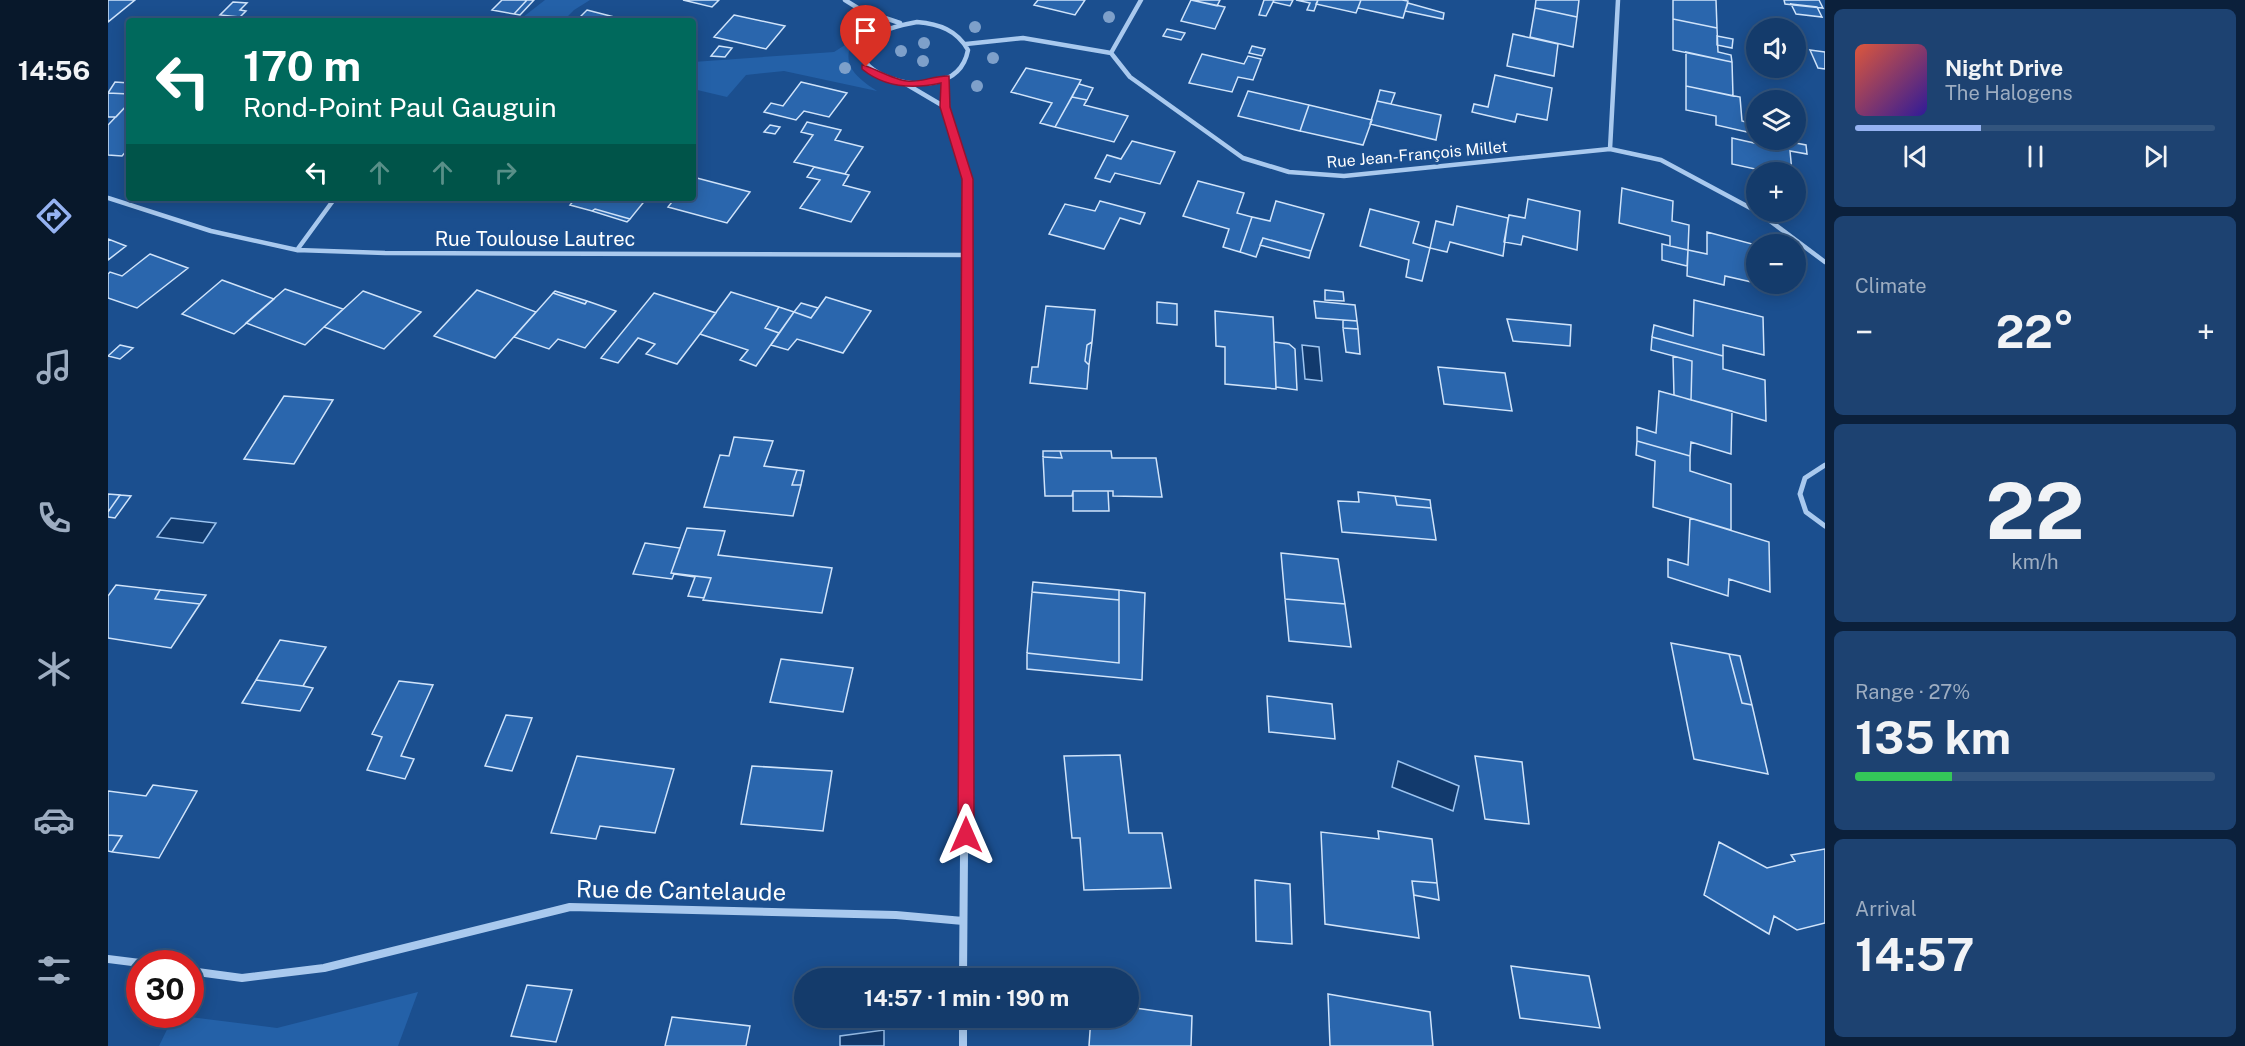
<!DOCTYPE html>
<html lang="en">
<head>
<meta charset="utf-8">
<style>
	body { margin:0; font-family:"Public Sans",sans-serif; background:#1d4271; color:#f1f3f6; height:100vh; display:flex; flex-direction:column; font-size:22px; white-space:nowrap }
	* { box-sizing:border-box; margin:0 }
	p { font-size:20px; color:#9dadc1 }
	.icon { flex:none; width:33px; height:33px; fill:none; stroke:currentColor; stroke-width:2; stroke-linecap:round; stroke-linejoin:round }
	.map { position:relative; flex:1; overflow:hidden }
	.panel { display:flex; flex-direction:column; gap:9px; padding:9px; background:#0b203b; width:420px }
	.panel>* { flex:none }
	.top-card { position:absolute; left:18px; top:18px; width:570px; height:183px; border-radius:6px; box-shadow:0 3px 15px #0003,0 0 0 2px #33557e; background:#00695c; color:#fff; overflow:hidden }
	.controls { position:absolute; left:1638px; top:18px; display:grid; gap:12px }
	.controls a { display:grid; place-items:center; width:60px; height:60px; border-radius:50%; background:#143b6b; box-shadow:0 3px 15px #0003,0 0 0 2px #33557e; font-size:30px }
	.speed { position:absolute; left:18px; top:950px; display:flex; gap:12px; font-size:30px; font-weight:700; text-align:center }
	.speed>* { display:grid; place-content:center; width:78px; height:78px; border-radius:50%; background:#143b6b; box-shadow:0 3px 15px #0003,0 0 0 2px #33557e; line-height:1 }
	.speed .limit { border:9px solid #d22; background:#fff; color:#111 }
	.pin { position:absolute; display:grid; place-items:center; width:51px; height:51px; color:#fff; margin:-62px -26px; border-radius:50% 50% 50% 0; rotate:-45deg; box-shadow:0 0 6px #0007 }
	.pin .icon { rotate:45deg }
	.me { position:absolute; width:66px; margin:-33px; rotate:0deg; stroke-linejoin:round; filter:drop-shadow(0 0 4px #0008) }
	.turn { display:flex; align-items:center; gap:21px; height:126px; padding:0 18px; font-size:27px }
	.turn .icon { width:78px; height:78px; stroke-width:2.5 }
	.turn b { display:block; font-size:42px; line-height:51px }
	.lanes { display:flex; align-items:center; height:57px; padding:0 18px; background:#0003; justify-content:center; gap:30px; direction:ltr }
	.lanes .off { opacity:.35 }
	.big { font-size:45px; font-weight:700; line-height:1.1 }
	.panel .tile { flex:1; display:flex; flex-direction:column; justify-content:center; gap:9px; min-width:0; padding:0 21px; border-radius:9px; background:#1d4271 }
	.panel .dial { align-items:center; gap:0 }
	.dial b { font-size:78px; line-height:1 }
	.song { display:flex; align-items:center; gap:18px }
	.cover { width:72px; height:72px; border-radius:9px; background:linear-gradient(135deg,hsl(10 70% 55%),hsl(250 70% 35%)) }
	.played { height:6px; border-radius:3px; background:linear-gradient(90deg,#95b2f1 35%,#33557e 35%) }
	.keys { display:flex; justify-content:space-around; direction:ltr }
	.heat { display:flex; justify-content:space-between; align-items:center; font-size:33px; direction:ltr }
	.charge { height:9px; border-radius:4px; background:linear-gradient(90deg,#34c759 27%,#33557e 0) }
	.trip { position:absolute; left:686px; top:968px; width:345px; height:60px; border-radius:30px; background:#143b6b; box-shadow:0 3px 15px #0003,0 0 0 2px #33557e; font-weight:700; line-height:60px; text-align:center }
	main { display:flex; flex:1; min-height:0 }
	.tab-bar { display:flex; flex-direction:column; width:108px; justify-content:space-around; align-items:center; background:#08182b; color:#9dadc1 }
	.tab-bar .icon { width:42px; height:42px }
	.tab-bar .on { color:#95b2f1 }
	.tab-bar b { font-size:27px; color:#f1f3f6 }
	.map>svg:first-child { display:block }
	.green { fill:#2461a8 }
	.water { fill:#123a6d; stroke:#9cc4f0; stroke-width:1.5 }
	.building { fill:#2a66ad; stroke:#cfe3fa; stroke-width:1.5 }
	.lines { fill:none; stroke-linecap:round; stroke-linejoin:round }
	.minor-far2 { stroke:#a9c9ee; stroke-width:4.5 }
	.minor-far1 { stroke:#a9c9ee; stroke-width:5 }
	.minor { stroke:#a9c9ee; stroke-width:8 }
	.tree { fill:#7ea0ca }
	.route { fill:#e11d48; stroke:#92132f; stroke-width:1.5 }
	.labels { text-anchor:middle; stroke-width:6; stroke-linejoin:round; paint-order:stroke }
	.far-street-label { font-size:16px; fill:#fff; stroke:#1b4f8f }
	.street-label { font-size:20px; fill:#fff; stroke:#1b4f8f }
	.near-street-label { font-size:24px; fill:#fff; stroke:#1b4f8f }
</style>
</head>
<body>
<main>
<nav class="tab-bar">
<b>14:56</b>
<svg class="icon on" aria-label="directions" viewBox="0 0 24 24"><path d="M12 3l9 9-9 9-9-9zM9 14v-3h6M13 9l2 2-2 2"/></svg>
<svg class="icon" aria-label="music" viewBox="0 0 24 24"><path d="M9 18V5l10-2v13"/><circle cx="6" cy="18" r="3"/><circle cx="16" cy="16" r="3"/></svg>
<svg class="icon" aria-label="phone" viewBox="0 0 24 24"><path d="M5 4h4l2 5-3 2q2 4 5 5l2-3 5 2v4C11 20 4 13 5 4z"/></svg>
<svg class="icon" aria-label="climate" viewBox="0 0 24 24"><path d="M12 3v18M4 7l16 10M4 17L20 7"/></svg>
<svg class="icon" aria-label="car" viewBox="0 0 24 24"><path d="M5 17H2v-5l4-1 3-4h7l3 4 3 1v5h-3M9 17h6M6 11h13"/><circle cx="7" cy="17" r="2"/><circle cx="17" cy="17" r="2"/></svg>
<svg class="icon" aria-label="filters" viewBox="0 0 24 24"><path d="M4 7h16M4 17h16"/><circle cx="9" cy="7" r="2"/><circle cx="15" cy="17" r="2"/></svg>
</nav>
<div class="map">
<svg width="1717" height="1046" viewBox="0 0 1717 1046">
	<rect width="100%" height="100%" fill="#1b4f8f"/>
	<path class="green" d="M437 0H482L466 10 455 21H410Z
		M745 40C732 65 749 78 769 91L676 71 638 75 619 97 585 89V62L726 52Z
		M310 992 290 1046H51L66 1015 169 1028Z"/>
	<path class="water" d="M1194 345 1211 347 1214 381 1197 379Z
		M63 518 108 523 95 543 49 537Z
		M1290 761 1351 786 1345 811 1284 787Z
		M776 1030V1046H732V1036Z"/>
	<path class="building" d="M0 0H27L0 22Z
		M394 0H419L406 14 384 10Z
		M419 0H426L412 15 406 14Z
		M575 0H611L604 7Z
		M930 0H977L967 15 926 5Z
		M1083 0H1112L1109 6Z
		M1083 0 1117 7 1107 29 1073 21Z
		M1156 0H1166L1158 16 1151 15Z
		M1166 0H1185L1182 6 1165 2Z
		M1188 0H1210L1206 11 1199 10 1202 3Z
		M1210 0H1253L1248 13 1208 4Z
		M1253 0H1294L1300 1 1295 18 1250 8Z
		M1428 0H1471L1469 17 1427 8Z
		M1565 0H1608L1609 28 1565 19Z
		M1676 0H1711L1715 8 1677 4Z
		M125 2 139 3 132 10 138 11 132 17 112 15Z
		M1300 3 1336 13 1335 19 1297 11Z
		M1683 4 1709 7 1714 17 1688 14Z
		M1427 8 1469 17 1465 47 1422 37Z
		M479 10 514 19 484 21 471 18Z
		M626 15 677 26 658 49 606 37Z
		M166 17 210 21H162Z
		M1565 19 1609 28 1610 52 1623 55 1624 62 1565 50Z
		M1059 29 1077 33 1073 40 1055 36Z
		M1405 34 1450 44 1446 76 1399 66Z
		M1609 36 1625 39 1624 48 1609 45Z
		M611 46 624 48 617 57 603 56Z
		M1144 46 1157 49 1154 56 1141 53Z
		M1702 50 1717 52V69L1710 68Z
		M1578 52 1624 62 1625 96 1578 86Z
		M1094 54 1136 64 1140 56 1153 59 1145 80 1130 77 1124 92 1081 83Z
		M918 68 973 80 947 127 932 123 944 103 903 92Z
		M1387 75 1444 88 1439 120 1409 114 1407 122 1364 112 1366 104 1380 107Z
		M7 82 21 83V94L0 93Z
		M693 82 739 93 721 117 696 111 688 120 656 112 663 103 675 106Z
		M971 84 985 88 979 100 964 97Z
		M1578 86 1632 97 1634 121 1648 125V134L1608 125V116L1578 110Z
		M1272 90 1287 93 1283 104 1269 101Z
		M1140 91 1201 105 1192 131 1130 116Z
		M0 93 21 94V103L8 117H0Z
		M964 97 979 100 976 105 1020 116 1006 142 947 127Z
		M1269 101 1333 115 1328 140 1262 124Z
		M19 105 21 148 14 156 0 155V125Z
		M1201 105 1264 120 1255 145 1192 131Z
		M699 122 733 130 727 140 755 147 737 174 686 162 705 135 693 132Z
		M662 125 672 127 667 134 656 132Z
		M1624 138 1655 145V140H1672L1698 145 1699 154 1682 151 1684 172H1661L1624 164Z
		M1024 141 1067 152 1052 184 1007 173 1002 182 987 178 999 155 1013 159Z
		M706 167 741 175 735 185 762 192 743 222 692 208 712 180 699 177Z
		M585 177 642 192 619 223 560 207 567 198H585Z
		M1090 181 1136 193 1129 213 1144 217 1132 252 1115 247 1121 229 1075 216Z
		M1514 188 1565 201 1564 221 1581 225 1580 250 1562 246V236L1511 223Z
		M468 198H539L522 219 487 209 484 211 462 205Z
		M1420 199 1472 211 1469 250 1415 236 1413 245 1396 242 1401 215 1417 218Z
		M992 201 1037 213 1032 224 1012 218 996 249 941 234 957 204 987 211Z
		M1168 201 1216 214 1203 251 1155 238 1148 257 1132 252 1144 217 1162 221Z
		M1349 206 1400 218 1395 256 1342 242 1339 252 1322 248 1328 221 1345 225Z
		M487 209 522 219 519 222 484 211Z
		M1262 209 1311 222 1305 243 1322 248 1314 281 1298 277 1301 260 1252 246Z
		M1599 232 1648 245V283L1617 276 1616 285 1579 276 1580 250 1599 254Z
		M1155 238 1203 251 1201 258 1152 245Z
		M0 239 18 246 0 260Z
		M1554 244 1580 250 1579 266 1554 260Z
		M42 254 80 268 29 308 0 298V274L2 272 14 276Z
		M114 280 166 299 126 334 74 314Z
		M177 289 235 309 197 345 138 323Z
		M369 290 428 312 387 358 326 336Z
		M1217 290 1235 292 1236 301 1217 300Z
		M255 291 313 312 276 349 216 327Z
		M447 291 479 301 477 304 445 293Z
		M623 292 671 307 657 328 671 333 648 366 632 360 640 350 592 334Z
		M445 293 477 304 479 301 508 311 477 348 450 339 441 349 406 337Z
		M546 293 608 313 569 364 538 354 547 344 530 338 510 363 493 358Z
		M718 297 763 311 735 353 689 339 680 350 663 345 686 312 703 318Z
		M1586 300 1655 317 1656 355 1615 345V356L1544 337 1546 325 1585 336Z
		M1206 301 1247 305 1249 321 1208 318Z
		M1049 302 1069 304V325L1049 323Z
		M693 303 710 308 703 318 686 312Z
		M938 306 987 310 984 342 979 345 977 361 981 365 979 389 922 383 924 367H930Z
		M671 307 686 312 671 333 657 328Z
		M1107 311 1165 317 1168 389 1117 384V347L1108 346Z
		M1399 319 1463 325 1462 346 1405 341Z
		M1235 320 1249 321 1250 329 1235 328Z
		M1235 328 1250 329 1252 354 1238 352Z
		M1544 337 1615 356V369L1657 380 1658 421 1583 400 1584 361 1543 350Z
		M984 342 981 365 977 361 979 345Z
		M1166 342 1181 344 1187 349 1189 390 1168 387Z
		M12 345 25 348 12 359 0 356Z
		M1565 356 1584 361 1583 400 1566 395Z
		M1330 367 1397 373 1404 411 1336 404Z
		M1551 391 1624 411 1623 454 1583 442 1582 456 1529 441V427L1548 433Z
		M176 396 225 400 186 464 136 459Z
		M626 437 665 441 656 466 689 470 684 485H693L685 516 596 507 612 455 621 456Z
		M1529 441 1582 456V471L1623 484V530L1545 507 1547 461 1528 455Z
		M935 451H952L954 458 935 457Z
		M952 451H1003L1004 458H1048L1054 497 1005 496V491H965L964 496H937L935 457 954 458Z
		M689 470 696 471 693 485H684Z
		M965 491H1000L1001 511H965Z
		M1250 492 1287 496 1289 505 1323 508 1328 540 1234 532 1230 501 1251 502Z
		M0 494 12 495 0 512Z
		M12 495 23 496 7 518 0 517V512Z
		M1287 496 1322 500 1323 508 1289 505Z
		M1582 518 1661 542 1662 592 1621 579 1620 596 1560 577V559L1580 565Z
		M579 528 617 531 610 555 724 568 714 613 595 600 603 578 563 573Z
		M537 543 572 548 563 573 603 578 596 598 580 596 587 577 566 574 564 579 525 574Z
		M1173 553 1230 559 1237 604 1177 599Z
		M925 582 1011 590V600L924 592Z
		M8 585 52 590 47 599 92 604 63 648 0 638V596Z
		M52 590 98 595 92 604 47 599Z
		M1011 590 1037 593 1034 680 919 669V653L1011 663Z
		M924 592 1011 600V663L919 653Z
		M1177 599 1237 604 1243 647 1181 641Z
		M172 640 218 647 195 686 148 680Z
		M1563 643 1621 654 1634 703 1644 705 1660 774 1586 759Z
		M1621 654 1632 656 1644 705 1634 703Z
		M673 659 745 668 735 712 662 702Z
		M148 680 195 686 205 688 192 711 134 703Z
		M291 681 325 685 293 756 306 759 297 779 259 770 274 737 264 734Z
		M1159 696 1224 704 1227 739 1161 732Z
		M398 715 424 718 404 771 377 766Z
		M1012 755 1021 833H1054L1063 888 976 890 972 838H964L956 756Z
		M469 756 566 769 547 833 492 826 488 839 443 833Z
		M1367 756 1414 762 1421 824 1377 819Z
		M644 766 724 771 715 831 633 824Z
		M45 785 89 791 51 858 4 852 14 836 0 835V791L38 796Z
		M1270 831 1324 839 1329 883 1304 881 1311 938 1217 924 1213 832 1271 839Z
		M0 835 14 836 4 852 0 851Z
		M1611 842 1659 868 1687 861 1683 855 1717 849V923L1689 930 1666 916 1661 934 1596 895Z
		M1147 880 1182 884 1184 944 1148 941Z
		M1304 881 1329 883 1331 900 1306 895Z
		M1403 966 1481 976 1492 1028 1412 1018Z
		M419 985 464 990 448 1042 403 1036Z
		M1220 994 1322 1012 1325 1046H1222Z
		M1020 1007 1084 1016 1083 1046H981L983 1017H1020Z
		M564 1017 642 1026 638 1046H557Z"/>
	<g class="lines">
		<path class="minor-far2" d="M737 0 753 10 792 23
			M1033 0 1003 53 1022 77 1135 158 1181 172 1236 176 1502 149 1553 160 1648 211
			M753 10 765 33
			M809 22C831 24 849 30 860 50 845 129 666 48 809 22Z
			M858 44 915 38 1003 53
			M838 78 837 107 860 179 861 268
			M798 84 837 107
			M1502 149 1510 0
			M0 198 103 231 189 250 277 253 861 255
			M1650 212 1717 262
			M189 250 227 198"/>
		<path class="minor-far1" d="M1717 465 1697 478 1692 494 1698 512 1717 526
			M858 610 861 267"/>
		<path class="minor" d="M0 959 32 963
			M82 971 134 978 216 968 462 907 788 915 855 921
			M855 978 858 609
			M855 1017V1046"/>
	</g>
	<g class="tree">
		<circle cx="1001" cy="17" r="6"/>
		<circle cx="867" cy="27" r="6"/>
		<circle cx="816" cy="43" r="6"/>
		<circle cx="793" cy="51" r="6"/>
		<circle cx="885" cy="58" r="6"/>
		<circle cx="815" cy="61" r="6"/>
		<circle cx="737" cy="68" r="6"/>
		<circle cx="869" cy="86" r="6"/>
	</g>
	<path class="route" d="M754 65C760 65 786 80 799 81 813 83 827 75 841 76L842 107 865 179 866 835 864 840 858 843 852 840 850 835 854 179 832 107 833 83C806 89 777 88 754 69Z"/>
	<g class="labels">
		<g class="far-street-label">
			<text transform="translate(1309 154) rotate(-5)" y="6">Rue Jean-François Millet</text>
		</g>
		<g class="street-label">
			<text x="427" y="246">Rue Toulouse Lautrec</text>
		</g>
		<g class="near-street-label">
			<text transform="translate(573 891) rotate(1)" y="8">Rue de Cantelaude</text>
		</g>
	</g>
</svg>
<div class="controls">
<a><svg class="icon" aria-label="sound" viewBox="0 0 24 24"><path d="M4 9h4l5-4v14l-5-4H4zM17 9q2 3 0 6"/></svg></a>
<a><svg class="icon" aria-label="layers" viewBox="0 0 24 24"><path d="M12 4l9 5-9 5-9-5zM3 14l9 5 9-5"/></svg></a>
<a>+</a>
<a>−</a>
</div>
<div class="speed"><div class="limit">30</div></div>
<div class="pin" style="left:758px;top:67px;background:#d93025"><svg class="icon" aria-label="arrive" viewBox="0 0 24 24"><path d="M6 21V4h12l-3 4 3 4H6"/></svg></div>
<svg class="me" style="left:858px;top:835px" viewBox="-20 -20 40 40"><path d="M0-17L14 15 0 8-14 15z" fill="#e11d48" stroke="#fff" stroke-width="4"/></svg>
<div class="trip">14:57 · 1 min · 190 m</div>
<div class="top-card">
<div class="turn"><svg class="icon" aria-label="left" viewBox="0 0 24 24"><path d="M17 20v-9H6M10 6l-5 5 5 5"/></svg><div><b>170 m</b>Rond-Point Paul Gauguin</div></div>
<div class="lanes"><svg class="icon" aria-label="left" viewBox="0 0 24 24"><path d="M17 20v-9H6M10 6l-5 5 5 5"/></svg><svg class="icon off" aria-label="ahead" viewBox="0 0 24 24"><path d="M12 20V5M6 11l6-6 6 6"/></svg><svg class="icon off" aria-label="ahead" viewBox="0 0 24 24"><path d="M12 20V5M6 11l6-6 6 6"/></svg><svg class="icon off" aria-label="right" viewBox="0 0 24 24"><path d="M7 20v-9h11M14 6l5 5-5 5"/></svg></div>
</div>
</div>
<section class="panel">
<div class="tile">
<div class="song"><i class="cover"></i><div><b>Night Drive</b><p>The Halogens</p></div></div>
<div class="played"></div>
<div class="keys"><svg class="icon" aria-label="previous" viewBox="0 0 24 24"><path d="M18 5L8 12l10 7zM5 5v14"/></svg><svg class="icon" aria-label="pause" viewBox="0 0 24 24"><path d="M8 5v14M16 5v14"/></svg><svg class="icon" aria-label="next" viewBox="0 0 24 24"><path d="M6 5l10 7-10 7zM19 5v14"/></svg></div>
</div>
<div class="tile"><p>Climate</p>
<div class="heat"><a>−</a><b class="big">22°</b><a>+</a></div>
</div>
<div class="tile dial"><b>22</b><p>km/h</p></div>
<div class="tile"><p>Range · 27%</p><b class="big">135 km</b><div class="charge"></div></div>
<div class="tile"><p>Arrival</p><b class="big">14:57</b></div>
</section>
</main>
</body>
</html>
